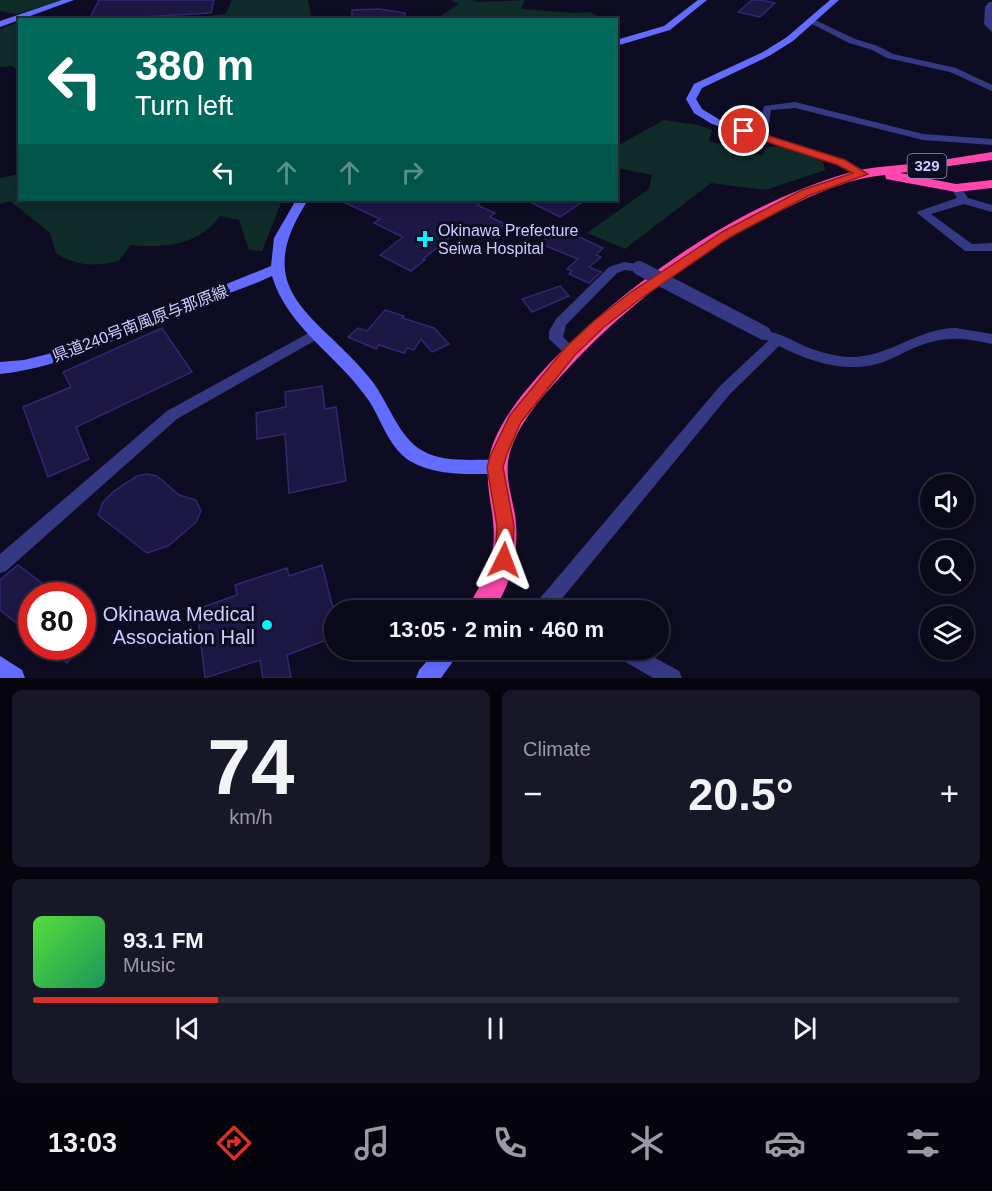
<!DOCTYPE html>
<html lang="en">
<head>
<meta charset="utf-8">
<style>
	body { margin:0; font-family:Arial,"Noto Sans JP",sans-serif; background:#181727; color:#f1f3f6; height:100vh; display:flex; flex-direction:column; font-size:22px; white-space:nowrap }
	* { box-sizing:border-box; margin:0 }
	p { font-size:20px; color:#999aa2 }
	.icon { flex:none; width:33px; height:33px; fill:none; stroke:currentColor; stroke-width:2; stroke-linecap:round; stroke-linejoin:round }
	.map { position:relative; height:678px; overflow:hidden }
	.sheet { display:flex; flex-direction:column; gap:12px; padding:12px; background:#06050e; flex:1 }
	.sheet>* { flex:none }
	.hud { position:absolute; left:18px; top:18px; width:600px; height:183px; border-radius:0px; box-shadow:0 3px 9px #0003,0 0 0 2px #2a2a39; background:#00695c; color:#fff; overflow:hidden }
	.tools { position:absolute; left:920px; top:474px; display:grid; gap:12px }
	.tools a { display:grid; place-items:center; width:54px; height:54px; border-radius:50%; background:#0a091a; box-shadow:0 3px 9px #0003,0 0 0 2px #2a2a39; font-size:30px }
	.speed { position:absolute; left:18px; top:582px; display:flex; gap:12px; font-size:30px; font-weight:700; text-align:center }
	.speed>* { display:grid; place-content:center; width:78px; height:78px; border-radius:50%; background:#0a091a; box-shadow:0 3px 9px #0003,0 0 0 2px #2a2a39; line-height:1 }
	.speed .limit { border:9px solid #d22; background:#fff; color:#111 }
	.pin { position:absolute; display:grid; place-items:center; width:51px; height:51px; color:#fff; margin:-26px; border:3px solid #fff; border-radius:50%; box-shadow:0 2px 6px #0007 }
	.me { position:absolute; width:66px; margin:-33px; rotate:3deg; stroke-linejoin:round; filter:drop-shadow(0 0 4px #0008) }
	.turn { display:flex; align-items:center; gap:21px; height:126px; padding:0 18px; font-size:27px }
	.turn .icon { width:78px; height:78px; stroke-width:2.5 }
	.turn b { display:block; font-size:42px; line-height:51px }
	.lanes { display:flex; align-items:center; height:57px; padding:0 18px; background:#0003; justify-content:center; gap:30px; direction:ltr }
	.lanes .off { opacity:.35 }
	.big { font-size:45px; font-weight:700; line-height:1.1 }
	.sheet .tile { flex:1; display:flex; flex-direction:column; justify-content:center; gap:9px; min-width:0; padding:0 21px; border-radius:9px; background:#181727 }
	.sheet .dial { align-items:center; gap:0 }
	.dial b { font-size:78px; line-height:1 }
	.song { display:flex; align-items:center; gap:18px }
	.cover { width:72px; height:72px; border-radius:9px; background:linear-gradient(135deg,hsl(110 70% 55%),hsl(150 70% 35%)) }
	.played { height:6px; border-radius:3px; background:linear-gradient(90deg,#d93025 20%,#2a2a39 20%) }
	.keys { display:flex; justify-content:space-around; direction:ltr }
	.heat { display:flex; justify-content:space-between; align-items:center; font-size:33px; direction:ltr }
	.sheet .tiles { flex:1; display:grid; gap:12px; grid-template-columns:1fr 1fr }
	.tile:last-child { grid-column:span 2 }
	.trip { position:absolute; left:324px; top:600px; width:345px; height:60px; border-radius:30px; background:#0a091a; box-shadow:0 3px 9px #0003,0 0 0 2px #2a2a39; font-weight:700; line-height:60px; text-align:center }
	.menu { display:flex; height:96px; justify-content:space-around; align-items:center; background:#04040a; color:#999aa2 }
	.menu .icon { width:42px; height:42px }
	.menu .on { color:#d93025 }
	.menu b { font-size:27px; color:#f1f3f6 }
	.map>svg:first-child { display:block }
	.green { fill:#0f2c29 }
	.building { fill:#1d1743; stroke:#312871; stroke-width:1.5 }
	.lines { fill:none; stroke-linecap:round; stroke-linejoin:round }
	.street { fill:#353883; fill-rule:evenodd }
	.secondary { fill:#646cff; fill-rule:evenodd }
	.highway { fill:#ff48ae; fill-rule:evenodd }
	.street-bridge { stroke:#353883; stroke-width:14 }
	.route { fill:#d93025; stroke:#8d1f18; stroke-width:1.5 }
	.poi-dot { fill:#00f3f8; stroke:#0e0c22; stroke-width:2 }
	.labels { text-anchor:middle; stroke-width:6; stroke-linejoin:round; paint-order:stroke }
	.shield { fill:#0e0c22; stroke:#9493bd; stroke-width:1.5 }
	.shield-label { font-size:15px; font-weight:bold; fill:#cecdff }
	.poi-label { font-size:16px; fill:#cecdff; stroke:#0e0c22; text-anchor:start }
	.street-label { font-size:16px; fill:#cecdff; stroke:#0e0c22 }
	.near-poi-label { font-size:20px; fill:#cecdff; stroke:#0e0c22; text-anchor:end }
</style>
</head>
<body>
<div class="map">
<svg width="992" height="678" viewBox="0 0 992 678">
	<rect width="100%" height="100%" fill="#0e0c22"/>
	<path class="green" d="M0 0H64L16 14 0 11Z
		M232 0H308L312 19H180L226 14Z
		M450 0H472L478 2 525 0 521 9 575 13 590 12 598 16 597 20 436 19 459 4Z
		M19 22V71L11 66 0 67V29Z
		M664 120 698 125 712 130 709 141 762 156 767 147C785 144 806 154 823 161L825 170 765 190 711 183 625 249 587 233 649 189 652 175 617 168V146Z
		M19 174 20 200H276L281 203 262 251 249 250 239 220 220 216C197 246 166 248 130 245L119 261C94 266 77 267 56 253L50 233 10 201 0 204V178Z"/>
	<path class="building" d="M99 0H214L211 13 89 20Z
		M752 0H761L775 3 760 17 738 12Z
		M380 9 405 13 404 20H352V10Z
		M339 200H484L477 205 495 213 490 217 505 224 487 238 463 227 423 259 425 260 411 271 380 255 403 237 374 223 380 219Z
		M526 200H585L560 217Z
		M556 226 603 248 596 255 601 257 589 267 601 272 589 283 569 274 572 271 567 269 578 259 541 244Z
		M560 286 569 296 532 312 522 299Z
		M385 310 404 316 402 318 434 328 449 344 432 352 421 339 414 350 407 348 404 353 379 345 376 349 348 337 358 328 367 331Z
		M162 328 192 372 76 427 89 459 48 477 23 407 71 387 63 372Z
		M322 386 325 409 336 407 346 481 289 493 285 434 257 439 256 413 286 407 285 392Z
		M147 474 157 476 179 495 196 500 201 511 196 522 168 546 147 553 98 515 103 502 114 491 137 476Z
		M18 565 59 596H32V635L0 610V580Z
		M322 565 334 612V637L287 655 291 678H263L260 660 205 678 197 609 237 595 235 585 287 568 289 576Z
		M46 646H83L67 663Z"/>
	<g class="lines">
		<path class="street" d="M989 2H992V32L984 24 985 7Z
			M813 19 855 39 878 46 893 54 956 68 992 85V91L950 72 887 58 872 50 849 43 810 23 809 21Z
			M795 102 923 134 992 139V145L923 140 795 108 771 110 767 137 766 139H758L757 137 764 106Z
			M956 185 960 186 968 198 992 205V212L964 204 931 214 972 244 992 243V251H965L917 213 919 211 957 198 951 188Z
			M624 262 643 265 645 268 639 272 625 270 617 273 566 325 563 337 577 351 575 354H565L549 339V331L556 319 609 267Z
			M956 328 992 334V344C957 336 940 336 907 351 897 356 888 361 877 364 844 373 808 361 779 346L730 394 560 601 565 604 568 610 541 609 538 603 541 597 720 386 768 341 762 335 764 332C775 329 800 345 812 349 823 353 836 356 848 357 887 359 917 328 956 328Z
			M316 329 321 331 323 334 321 337 177 419 6 571 0 573V554L167 411Z
			M615 650H641L679 671 682 678H653L617 657Z"/>
		<path class="secondary" d="M62 0H74L0 27V21Z
			M698 0H707L670 30 616 46V40L664 26Z
			M830 0H839L793 41 769 56 702 88 696 99 702 109 720 120 845 160 866 172 868 174 862 178 837 164 712 124 694 113 686 99 694 84 763 52 787 37Z
			M296 200H308C246 295 321 315 372 381 389 403 398 437 423 451 444 463 472 459 495 460L501 462 504 467 501 472 495 474C467 474 435 476 410 461 389 448 382 421 369 401 340 357 287 328 272 276 243 290 212 298 182 311 121 336 66 367 0 374V362L24 360 64 350 271 266 274 238Z
			M437 650H461L441 678H416L419 670Z
			M0 656 22 670 25 678H0Z"/>
		<path class="highway" d="M992 152V160L900 173 956 184 992 180V188L956 192 891 180 886 179 885 175C853 178 823 190 795 204 707 244 627 303 562 375 542 397 521 420 511 449 503 472 511 492 515 515 520 550 512 581 494 610H468C476 587 490 578 493 548 498 510 478 480 494 441 506 412 528 387 549 364 628 282 738 205 848 173 869 167 890 166 911 164 938 161 965 156 992 152Z"/>
		<path class="street-bridge" d="M639 268 764 333"/>
	</g>
	<path class="route" d="M740 129H747L845 160 868 174 810 195 730 237 640 299 604 327 575 355 521 422 507 454 503 467 514 526 512 560 510 566 504 568 497 566 495 560 497 526 487 467 491 454 510 415 565 348 595 320 631 292 722 232 802 190 853 173 838 165 740 133Z"/>
	<g class="poi-dot">
		<path d="M422 230h6v6h6v6h-6v6h-6v-6h-6v-6h6z"/>
		<circle cx="267" cy="625" r="6"/>
	</g>
	<g class="labels">
		<rect class="shield" x="907.5" y="154" width="39" height="24" rx="4.5"/>
		<g class="shield-label">
			<text x="927" y="171">329</text>
		</g>
		<g class="poi-label">
			<text x="438" y="236">Okinawa Prefecture<tspan x="438" dy="18">Seiwa Hospital</tspan></text>
		</g>
		<g class="street-label">
			<text transform="translate(140 323) rotate(-21)" y="6">県道240号南風原与那原線</text>
		</g>
		<g class="near-poi-label">
			<text x="255" y="621">Okinawa Medical<tspan x="255" dy="23">Association Hall</tspan></text>
		</g>
	</g>
</svg>
<div class="tools">
<a><svg class="icon" aria-label="sound" viewBox="0 0 24 24"><path d="M4 9h4l5-4v14l-5-4H4zM17 9q2 3 0 6"/></svg></a>
<a><svg class="icon" aria-label="search" viewBox="0 0 24 24"><circle cx="10" cy="10" r="6"/><path d="M15 15l6 6"/></svg></a>
<a><svg class="icon" aria-label="layers" viewBox="0 0 24 24"><path d="M12 4l9 5-9 5-9-5zM3 14l9 5 9-5"/></svg></a>
</div>
<div class="speed"><div class="limit">80</div></div>
<div class="pin" style="left:744px;top:131px;background:#d93025"><svg class="icon" aria-label="arrive" viewBox="0 0 24 24"><path d="M6 21V4h12l-3 4 3 4H6"/></svg></div>
<svg class="me" style="left:504px;top:560px" viewBox="-20 -20 40 40"><path d="M0-17L14 15 0 8-14 15z" fill="#d93025" stroke="#fff" stroke-width="4"/></svg>
<div class="trip">13:05 · 2 min · 460 m</div>
<div class="hud">
<div class="turn"><svg class="icon" aria-label="left" viewBox="0 0 24 24"><path d="M17 20v-9H6M10 6l-5 5 5 5"/></svg><div><b>380 m</b>Turn left</div></div>
<div class="lanes"><svg class="icon" aria-label="left" viewBox="0 0 24 24"><path d="M17 20v-9H6M10 6l-5 5 5 5"/></svg><svg class="icon off" aria-label="ahead" viewBox="0 0 24 24"><path d="M12 20V5M6 11l6-6 6 6"/></svg><svg class="icon off" aria-label="ahead" viewBox="0 0 24 24"><path d="M12 20V5M6 11l6-6 6 6"/></svg><svg class="icon off" aria-label="right" viewBox="0 0 24 24"><path d="M7 20v-9h11M14 6l5 5-5 5"/></svg></div>
</div>
</div>
<section class="sheet">
<div class="tiles">
<div class="tile dial"><b>74</b><p>km/h</p></div>
<div class="tile"><p>Climate</p>
<div class="heat"><a>−</a><b class="big">20.5°</b><a>+</a></div>
</div>
<div class="tile">
<div class="song"><i class="cover"></i><div><b>93.1 FM</b><p>Music</p></div></div>
<div class="played"></div>
<div class="keys"><svg class="icon" aria-label="previous" viewBox="0 0 24 24"><path d="M18 5L8 12l10 7zM5 5v14"/></svg><svg class="icon" aria-label="pause" viewBox="0 0 24 24"><path d="M8 5v14M16 5v14"/></svg><svg class="icon" aria-label="next" viewBox="0 0 24 24"><path d="M6 5l10 7-10 7zM19 5v14"/></svg></div>
</div>
</div>
</section>
<nav class="menu">
<b>13:03</b>
<svg class="icon on" aria-label="directions" viewBox="0 0 24 24"><path d="M12 3l9 9-9 9-9-9zM9 14v-3h6M13 9l2 2-2 2"/></svg>
<svg class="icon" aria-label="music" viewBox="0 0 24 24"><path d="M9 18V5l10-2v13"/><circle cx="6" cy="18" r="3"/><circle cx="16" cy="16" r="3"/></svg>
<svg class="icon" aria-label="phone" viewBox="0 0 24 24"><path d="M5 4h4l2 5-3 2q2 4 5 5l2-3 5 2v4C11 20 4 13 5 4z"/></svg>
<svg class="icon" aria-label="climate" viewBox="0 0 24 24"><path d="M12 3v18M4 7l16 10M4 17L20 7"/></svg>
<svg class="icon" aria-label="car" viewBox="0 0 24 24"><path d="M5 17H2v-5l4-1 3-4h7l3 4 3 1v5h-3M9 17h6M6 11h13"/><circle cx="7" cy="17" r="2"/><circle cx="17" cy="17" r="2"/></svg>
<svg class="icon" aria-label="filters" viewBox="0 0 24 24"><path d="M4 7h16M4 17h16"/><circle cx="9" cy="7" r="2"/><circle cx="15" cy="17" r="2"/></svg>
</nav>
</body>
</html>
